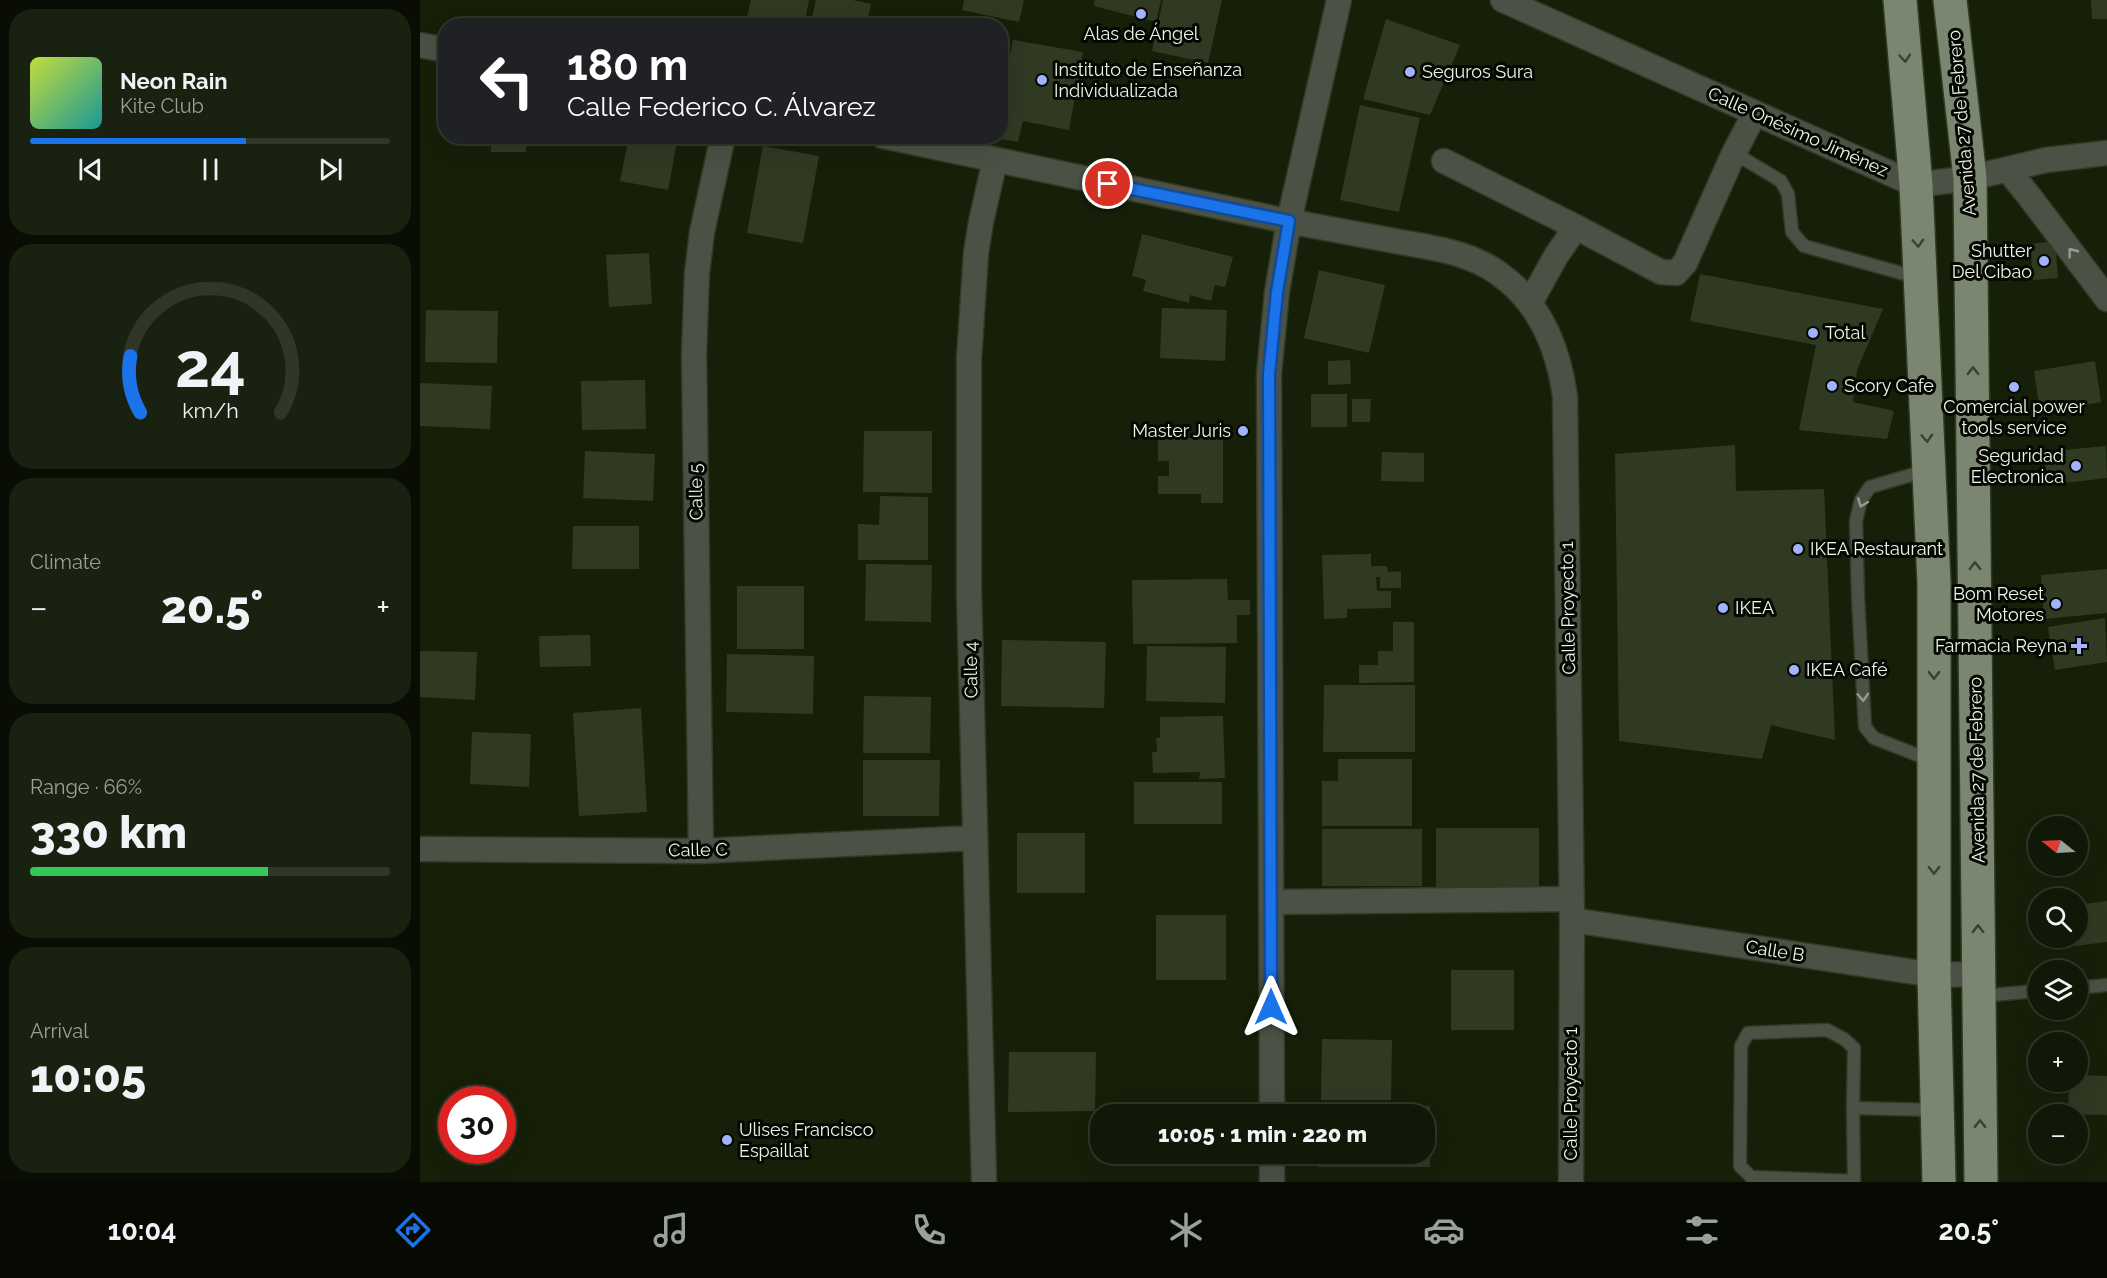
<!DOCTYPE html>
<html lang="en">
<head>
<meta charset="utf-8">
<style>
	body { margin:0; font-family:Raleway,sans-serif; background:#192111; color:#f1f3f6; height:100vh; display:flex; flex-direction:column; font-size:22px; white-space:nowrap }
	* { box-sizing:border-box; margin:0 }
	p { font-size:20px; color:#9ca09b }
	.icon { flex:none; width:33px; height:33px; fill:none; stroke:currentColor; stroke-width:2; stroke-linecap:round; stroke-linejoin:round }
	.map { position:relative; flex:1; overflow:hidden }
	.sheet { display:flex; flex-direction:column; gap:9px; padding:9px; background:#090d04; width:420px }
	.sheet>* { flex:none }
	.top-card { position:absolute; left:18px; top:18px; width:570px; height:126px; border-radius:24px; box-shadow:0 6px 24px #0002,0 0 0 2px #303728; background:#202124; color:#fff; overflow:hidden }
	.needle { width:39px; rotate:288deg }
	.tools { position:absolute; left:1608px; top:816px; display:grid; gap:12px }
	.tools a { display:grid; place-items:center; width:60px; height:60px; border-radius:50%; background:#101807; box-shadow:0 6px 24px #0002,0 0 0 2px #303728; font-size:30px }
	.speed { position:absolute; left:18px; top:1086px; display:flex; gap:12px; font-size:30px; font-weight:700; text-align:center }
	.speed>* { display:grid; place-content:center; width:78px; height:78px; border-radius:50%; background:#101807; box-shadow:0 6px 24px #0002,0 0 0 2px #303728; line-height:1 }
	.speed .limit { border:9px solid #d22; background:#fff; color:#111 }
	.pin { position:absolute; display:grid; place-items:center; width:51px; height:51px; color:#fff; margin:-26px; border:3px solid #fff; border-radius:50%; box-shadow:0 2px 6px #0007 }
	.me { position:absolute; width:66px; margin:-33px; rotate:0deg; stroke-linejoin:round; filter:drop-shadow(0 0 4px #0008) }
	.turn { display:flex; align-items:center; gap:21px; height:126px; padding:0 30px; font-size:27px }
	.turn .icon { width:78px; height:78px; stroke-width:2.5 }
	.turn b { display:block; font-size:42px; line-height:51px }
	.big { font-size:45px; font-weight:800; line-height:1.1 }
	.sheet .tile { flex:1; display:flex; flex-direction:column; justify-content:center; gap:9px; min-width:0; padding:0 21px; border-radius:24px; background:#192111 }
	.sheet .dial { align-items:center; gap:0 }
	.dial svg { height:156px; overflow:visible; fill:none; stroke:#303728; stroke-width:7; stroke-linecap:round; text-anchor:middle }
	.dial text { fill:#f1f3f6; stroke:none }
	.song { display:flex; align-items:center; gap:18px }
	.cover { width:72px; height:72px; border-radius:9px; background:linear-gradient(135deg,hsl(70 70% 55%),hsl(180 70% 35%)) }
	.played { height:6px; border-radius:3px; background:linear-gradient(90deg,#1a73e8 60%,#303728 60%) }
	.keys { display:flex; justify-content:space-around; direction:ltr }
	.heat { display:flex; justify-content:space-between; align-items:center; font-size:33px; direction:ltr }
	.charge { height:9px; border-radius:4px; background:linear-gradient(90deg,#34c759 66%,#303728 0) }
	.trip { position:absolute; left:670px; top:1104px; width:345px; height:60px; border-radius:24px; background:#101807; box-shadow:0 6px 24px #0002,0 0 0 2px #303728; font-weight:800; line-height:60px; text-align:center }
	.tabs { display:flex; height:96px; justify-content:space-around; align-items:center; background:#060a03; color:#9ca09b }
	.tabs .icon { width:42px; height:42px }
	.tabs .on { color:#1a73e8 }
	.tabs b { font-size:27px; color:#f1f3f6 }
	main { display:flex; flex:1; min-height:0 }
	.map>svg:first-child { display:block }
	.building { fill:#303a22 }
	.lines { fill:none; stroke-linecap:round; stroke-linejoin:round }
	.service-casing { stroke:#303a24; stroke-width:15 }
	.minor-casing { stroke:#303a24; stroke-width:27 }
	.primary-casing { stroke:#303a24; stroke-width:36 }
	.service { stroke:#4c5146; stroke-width:12 }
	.minor { stroke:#4c5146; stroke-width:24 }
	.primary { stroke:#7b8670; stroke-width:33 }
	.oneway { stroke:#3a4133 }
	.oneway2 { stroke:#959b8e }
	.route-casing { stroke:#114b97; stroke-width:15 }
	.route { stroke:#1a73e8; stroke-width:10 }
	.poi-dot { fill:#a1b3fd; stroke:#050802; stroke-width:2 }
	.labels { text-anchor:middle; stroke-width:6; stroke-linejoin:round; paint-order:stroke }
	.poi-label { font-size:18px; fill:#eef5e6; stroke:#050802; text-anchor:start }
	.street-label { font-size:18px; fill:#eef5e6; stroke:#050802 }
</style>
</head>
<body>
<main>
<section class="sheet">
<div class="tile">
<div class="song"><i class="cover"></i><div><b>Neon Rain</b><p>Kite Club</p></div></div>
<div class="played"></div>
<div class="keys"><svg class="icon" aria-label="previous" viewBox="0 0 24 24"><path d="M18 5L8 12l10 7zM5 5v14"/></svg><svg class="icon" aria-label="pause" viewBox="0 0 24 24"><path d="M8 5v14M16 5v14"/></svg><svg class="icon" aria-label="next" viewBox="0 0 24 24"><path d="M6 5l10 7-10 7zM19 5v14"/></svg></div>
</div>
<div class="tile dial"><svg viewBox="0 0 100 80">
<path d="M14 69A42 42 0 1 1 86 69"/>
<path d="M14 69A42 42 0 0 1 9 40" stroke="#1a73e8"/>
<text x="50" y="56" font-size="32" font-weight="700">24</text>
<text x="50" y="72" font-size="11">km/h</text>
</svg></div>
<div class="tile"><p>Climate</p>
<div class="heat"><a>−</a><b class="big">20.5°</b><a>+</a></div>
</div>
<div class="tile"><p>Range · 66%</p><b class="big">330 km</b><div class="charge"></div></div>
<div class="tile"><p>Arrival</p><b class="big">10:05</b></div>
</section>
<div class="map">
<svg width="1687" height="1182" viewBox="0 0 1687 1182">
	<rect width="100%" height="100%" fill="#162009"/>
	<path class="building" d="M331 0H389L384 26H325Z
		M396 0H433L451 4 446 26H390Z
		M544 0H604L599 22 542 10Z
		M675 0H741L736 22 674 6Z
		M743 0H802L788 63 732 51Z
		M1671 0H1687V19H1672Z
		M966 19 1040 45 1010 115 943 99Z
		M593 40 663 52 649 130 603 121 598 142 574 138 580 136V108Z
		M940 105 1000 118 979 212 920 200Z
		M71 136H106V152H71Z
		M209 136H226L257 142 248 190 200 181Z
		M343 146 399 156 383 243 327 233Z
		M722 234 813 257 805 287 795 285 791 301 770 295 769 303 723 291 726 280 712 276Z
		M1635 241 1638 278 1613 280 1610 244Z
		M229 253 232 304 189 307 186 255Z
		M899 270 965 285 949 353 884 338Z
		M1280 274 1463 309 1437 370 1433 402 1474 411 1467 439 1379 430 1396 345 1270 321Z
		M742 308 807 310 805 361 740 358Z
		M6 310 78 311 77 363 5 362Z
		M930 360 931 384 908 385V361Z
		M1675 361 1681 402 1620 412 1614 371Z
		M225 380 226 429 162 430 161 381Z
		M0 383 72 386 70 429 0 426Z
		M891 394H927V427H891Z
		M932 399H951L950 422H932Z
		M444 431H512V493L443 492Z
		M738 438H803V503H781V494H738V476H749V461H738Z
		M1315 445 1316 491 1404 489 1415 740 1351 725 1342 759 1199 741 1195 454Z
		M1686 446 1687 478 1627 485 1623 452Z
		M165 451 235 454 233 501 163 498Z
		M962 452 1004 453V482L961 481Z
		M460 496 508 497V560H438V524L459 525Z
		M153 526H219V569H152Z
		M951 554V566H967L968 572 981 571V588H960V577H956L957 591H971V608L927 609V618L904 619 902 555Z
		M446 564 512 565 511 622 445 621Z
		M1687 569V613L1624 619 1621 575Z
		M807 579 808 600H830V615H817V643L713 644 712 580Z
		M317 586H384V649H317Z
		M1685 618 1687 662 1635 670 1628 627Z
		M973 622H994V682L939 683V665H958V651H973Z
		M170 635 171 666 120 667 119 636Z
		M582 640 686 642 684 708 581 706Z
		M727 646 806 647 805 703 726 701Z
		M0 651 57 652 55 700 0 697Z
		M307 654 394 656 393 714 306 712Z
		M904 685H995V752H903Z
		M444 696 511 697 510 753H443Z
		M221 708 227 812 159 816 153 713Z
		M803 716 805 778 779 779 780 772 733 773 732 752H737L736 738H740V717Z
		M52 732 111 734 109 787 50 784Z
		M918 759H992V826H902V781H918Z
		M443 760H520L519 816H443Z
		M714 782H802V824H714Z
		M1016 828H1119V890H1016Z
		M902 829H1002V886H902Z
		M597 833H665V893H597Z
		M1687 901V942L1654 946 1653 938H1658V905Z
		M736 915H806V980H736Z
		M1031 970H1094V1030H1031Z
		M902 1039 972 1040 971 1100H901Z
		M589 1052H676L675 1111 588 1112Z
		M1658 1075 1687 1076V1115L1648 1114 1649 1082H1658Z
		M898 1106H1010V1167H898V1154H1005V1114H898Z"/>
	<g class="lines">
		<defs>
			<path id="service" d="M1314 153 1361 181 1368 194 1372 232 1384 246 1499 278
				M1508 470 1450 487 1441 500 1436 521 1438 597 1445 727 1454 738 1510 760
				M1658 988 1687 985
				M1560 996 1618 991
				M1433 1108 1515 1110
				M1434 1181 1331 1177 1320 1166 1321 1046 1328 1033 1407 1030 1424 1039 1434 1048 1433 1108 1434 1181V1182"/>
			<path id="minor" d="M1083 0 1496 185 1550 178 1626 160 1687 153
				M0 45 26 50
				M463 136C598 165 733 194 867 221 903 228 939 234 975 241 1011 248 1047 251 1078 273 1120 302 1138 347 1145 396L1152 920 1151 1182
				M1024 161 1156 227
				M1587 169 1609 196 1687 299
				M1110 303 1136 256 1156 227 1241 272 1256 273 1265 263 1314 153 1335 113
				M0 849 281 851 555 838
				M281 851 274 353 277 273 282 232 303 136
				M851 902 1151 899
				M1152 920 1514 975 1559 974
				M852 1114 849 374 857 292 869 221 919 0
				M852 1154V1182
				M564 1182 549 591V359L556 253 561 222 575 160"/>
			<path id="primary" d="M1480 0 1496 185 1514 583V975L1519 1182
				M1530 0 1550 178 1561 1182"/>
		</defs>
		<use href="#service" class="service-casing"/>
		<use href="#minor" class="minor-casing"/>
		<use href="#primary" class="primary-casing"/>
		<use href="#service" class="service"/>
		<use href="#minor" class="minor"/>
		<use href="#primary" class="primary"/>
	</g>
	<defs><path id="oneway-chevron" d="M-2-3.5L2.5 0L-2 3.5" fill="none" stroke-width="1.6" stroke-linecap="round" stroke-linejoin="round" transform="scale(1.5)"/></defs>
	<g class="oneway">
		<use href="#oneway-chevron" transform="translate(1485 58) rotate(85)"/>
		<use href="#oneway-chevron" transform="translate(1498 243) rotate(87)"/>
		<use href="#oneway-chevron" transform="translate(1553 371) rotate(-91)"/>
		<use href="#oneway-chevron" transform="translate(1507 438) rotate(87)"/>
		<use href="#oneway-chevron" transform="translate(1555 566) rotate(-91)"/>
		<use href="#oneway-chevron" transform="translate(1514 675) rotate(90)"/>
		<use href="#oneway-chevron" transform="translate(1514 870) rotate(90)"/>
		<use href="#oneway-chevron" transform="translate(1558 929) rotate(-91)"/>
		<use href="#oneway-chevron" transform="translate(1560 1124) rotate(-91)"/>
	</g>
	<g class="oneway2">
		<use href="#oneway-chevron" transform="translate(1652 252) rotate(-127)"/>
		<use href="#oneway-chevron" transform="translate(1442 503) rotate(111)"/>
		<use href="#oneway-chevron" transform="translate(1443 697) rotate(87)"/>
	</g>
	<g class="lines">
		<defs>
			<path id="route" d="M688 184 869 221 857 292 849 374 851 1007"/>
		</defs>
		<use href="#route" class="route-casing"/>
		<use href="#route" class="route"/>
	</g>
	<g class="poi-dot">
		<circle cx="721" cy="14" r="6"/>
		<circle cx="990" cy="72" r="6"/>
		<circle cx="622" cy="80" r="6"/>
		<circle cx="1624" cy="261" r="6"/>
		<circle cx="1393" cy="333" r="6"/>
		<circle cx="1412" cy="386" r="6"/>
		<circle cx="1594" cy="387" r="6"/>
		<circle cx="823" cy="431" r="6"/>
		<circle cx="1656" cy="466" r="6"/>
		<circle cx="1378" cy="549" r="6"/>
		<circle cx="1636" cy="604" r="6"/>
		<circle cx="1303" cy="608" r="6"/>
		<path d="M1656 637h6v6h6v6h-6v6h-6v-6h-6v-6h6z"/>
		<circle cx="1374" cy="670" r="6"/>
		<circle cx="307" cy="1140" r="6"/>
	</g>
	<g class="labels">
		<g class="poi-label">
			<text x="721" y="40" text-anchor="middle">Alas de Ángel</text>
			<text x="634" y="76">Instituto de Enseñanza<tspan x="634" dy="21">Individualizada</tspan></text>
			<text x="1002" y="78">Seguros Sura</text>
			<text x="1612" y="257" text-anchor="end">Shutter<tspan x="1612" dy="21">Del Cibao</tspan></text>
			<text x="1405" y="339">Total</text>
			<text x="1424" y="392">Scory Cafe</text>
			<text x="1594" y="413" text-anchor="middle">Comercial power<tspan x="1594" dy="21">tools service</tspan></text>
			<text x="811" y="437" text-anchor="end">Master Juris</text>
			<text x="1644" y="462" text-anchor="end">Seguridad<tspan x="1644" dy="21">Electronica</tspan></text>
			<text x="1390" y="555">IKEA Restaurant</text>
			<text x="1624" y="600" text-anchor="end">Bom Reset<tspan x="1624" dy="21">Motores</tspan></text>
			<text x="1315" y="614">IKEA</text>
			<text x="1647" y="652" text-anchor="end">Farmacia Reyna</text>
			<text x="1386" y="676">IKEA Café</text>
			<text x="319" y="1136">Ulises Francisco<tspan x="319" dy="21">Espaillat</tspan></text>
		</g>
		<g class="street-label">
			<text transform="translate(1542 123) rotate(-95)" y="6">Avenida 27 de Febrero</text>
			<text transform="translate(1378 132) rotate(24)" y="6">Calle Onésimo Jiménez</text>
			<text transform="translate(276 492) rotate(-91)" y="6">Calle 5</text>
			<text transform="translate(1148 608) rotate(-91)" y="6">Calle Proyecto 1</text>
			<text transform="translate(551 670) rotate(-91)" y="6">Calle 4</text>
			<text transform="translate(1557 770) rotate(-91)" y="6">Avenida 27 de Febrero</text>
			<text transform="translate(278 850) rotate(-1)" y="6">Calle C</text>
			<text transform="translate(1355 951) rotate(9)" y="6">Calle B</text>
			<text transform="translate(1151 1094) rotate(-90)" y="6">Calle Proyecto 1</text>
		</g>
	</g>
</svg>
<div class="tools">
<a><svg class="needle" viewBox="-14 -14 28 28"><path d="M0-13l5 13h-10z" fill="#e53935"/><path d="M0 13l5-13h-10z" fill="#9ca09b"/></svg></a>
<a><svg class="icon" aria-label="search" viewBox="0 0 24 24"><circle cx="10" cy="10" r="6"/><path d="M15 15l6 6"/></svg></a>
<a><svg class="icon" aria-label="layers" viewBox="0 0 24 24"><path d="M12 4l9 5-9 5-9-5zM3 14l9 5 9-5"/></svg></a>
<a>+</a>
<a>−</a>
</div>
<div class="speed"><div class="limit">30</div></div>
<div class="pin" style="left:688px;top:184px;background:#d93025"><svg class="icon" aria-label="arrive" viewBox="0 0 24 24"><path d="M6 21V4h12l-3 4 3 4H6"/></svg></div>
<svg class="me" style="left:851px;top:1007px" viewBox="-20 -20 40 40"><path d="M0-17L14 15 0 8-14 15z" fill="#1a73e8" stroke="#fff" stroke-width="4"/></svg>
<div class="trip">10:05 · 1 min · 220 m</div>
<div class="top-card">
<div class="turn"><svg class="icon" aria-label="left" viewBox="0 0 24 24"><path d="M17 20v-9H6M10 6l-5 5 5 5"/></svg><div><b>180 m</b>Calle Federico C. Álvarez</div></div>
</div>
</div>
</main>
<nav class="tabs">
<b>10:04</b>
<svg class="icon on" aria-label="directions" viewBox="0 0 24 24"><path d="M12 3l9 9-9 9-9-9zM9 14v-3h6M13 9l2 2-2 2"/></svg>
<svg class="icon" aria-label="music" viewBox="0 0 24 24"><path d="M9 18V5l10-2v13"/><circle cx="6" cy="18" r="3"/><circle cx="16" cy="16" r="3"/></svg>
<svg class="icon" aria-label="phone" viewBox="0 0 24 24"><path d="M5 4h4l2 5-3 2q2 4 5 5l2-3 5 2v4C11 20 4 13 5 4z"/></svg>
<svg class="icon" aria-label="climate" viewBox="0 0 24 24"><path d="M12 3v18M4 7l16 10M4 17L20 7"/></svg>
<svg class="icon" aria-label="car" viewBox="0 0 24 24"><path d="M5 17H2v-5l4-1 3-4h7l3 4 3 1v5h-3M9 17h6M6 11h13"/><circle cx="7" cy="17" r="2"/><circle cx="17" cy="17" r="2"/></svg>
<svg class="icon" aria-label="filters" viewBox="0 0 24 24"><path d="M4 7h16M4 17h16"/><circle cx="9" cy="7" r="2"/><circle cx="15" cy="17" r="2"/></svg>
<b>20.5°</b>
</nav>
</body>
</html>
